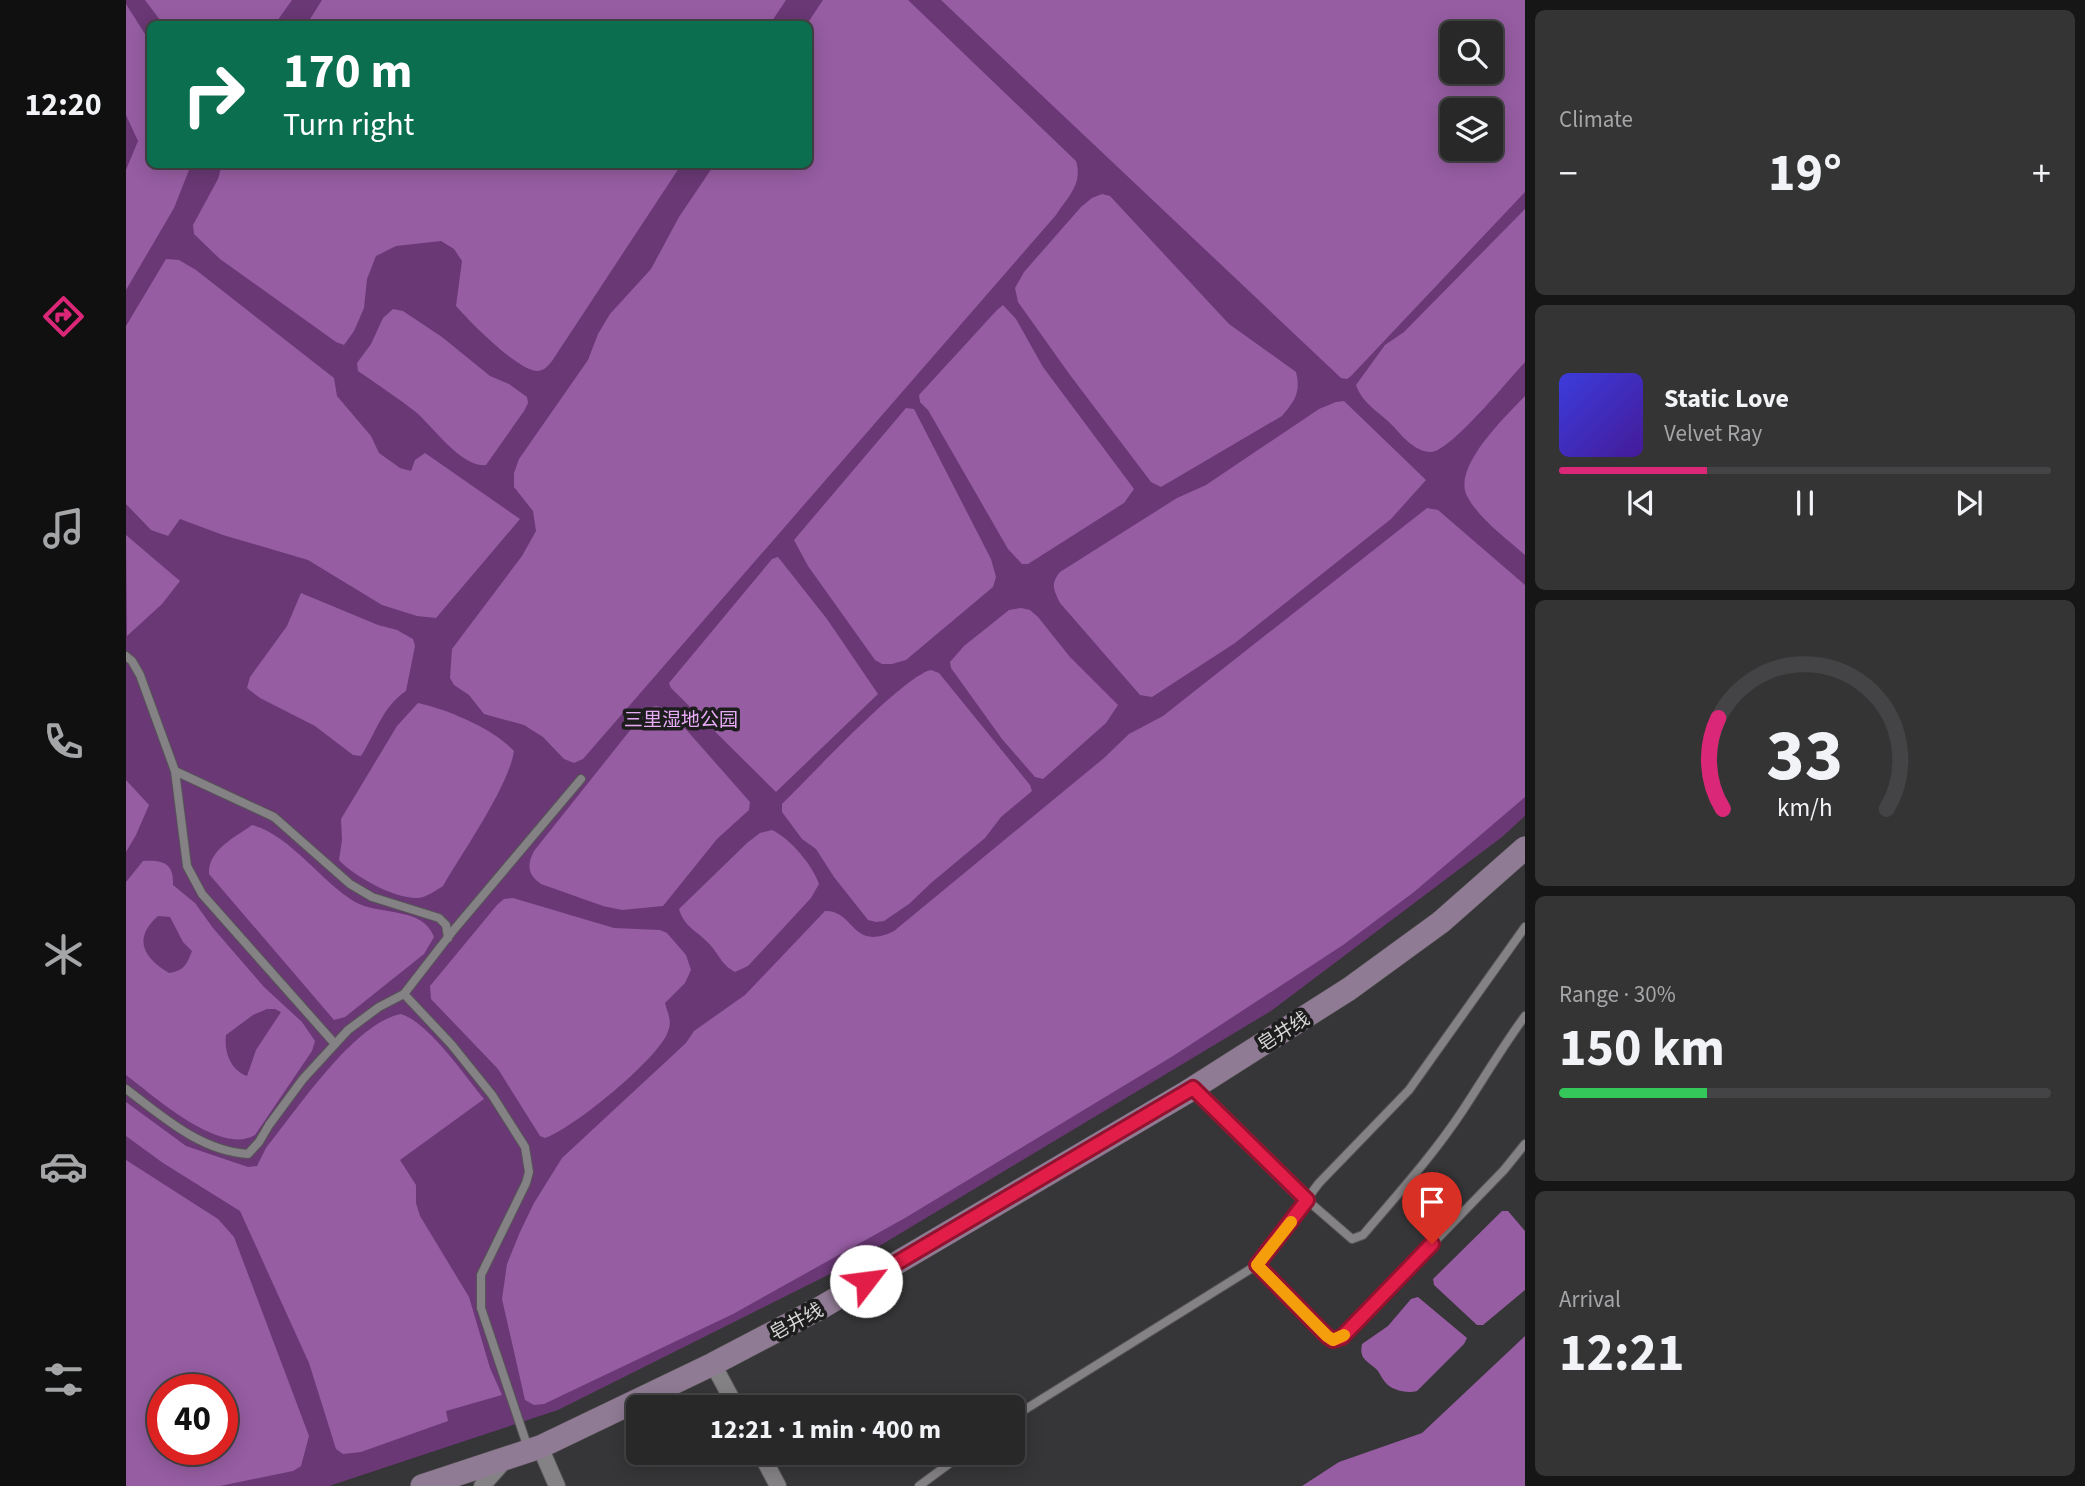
<!DOCTYPE html>
<html lang="en">
<head>
<meta charset="utf-8">
<style>
	body { margin:0; font-family:"Source Sans 3","Noto Sans SC",sans-serif; background:#343435; color:#f1f3f6; height:100vh; display:flex; flex-direction:column; font-size:26px; white-space:nowrap }
	* { box-sizing:border-box; margin:0 }
	p { font-size:23px; color:#a5a6a8 }
	.icon { flex:none; width:38px; height:38px; fill:none; stroke:currentColor; stroke-width:2; stroke-linecap:round; stroke-linejoin:round }
	.map { position:relative; flex:1; overflow:hidden }
	.drawer { display:flex; flex-direction:column; gap:10px; padding:10px; background:#161617; width:560px }
	.drawer>* { flex:none }
	.banner { position:absolute; left:21px; top:21px; width:665px; height:147px; border-radius:10px; box-shadow:0 4px 18px #0003,0 0 0 2px #444446; background:#0b6e4f; color:#fff; overflow:hidden }
	.controls { position:absolute; left:1314px; top:21px; display:grid; gap:14px }
	.controls a { display:grid; place-items:center; width:63px; height:63px; border-radius:10px; background:#282829; box-shadow:0 4px 18px #0003,0 0 0 2px #444446; font-size:35px }
	.speed { position:absolute; left:21px; top:1374px; display:flex; gap:14px; font-size:35px; font-weight:700; text-align:center }
	.speed>* { display:grid; place-content:center; width:91px; height:91px; border-radius:50%; background:#282829; box-shadow:0 4px 18px #0003,0 0 0 2px #444446; line-height:1 }
	.speed .limit { border:10px solid #d22; background:#fff; color:#111 }
	.pin { position:absolute; display:grid; place-items:center; width:60px; height:60px; color:#fff; margin:-72px -30px; border-radius:50% 50% 50% 0; rotate:-45deg; box-shadow:0 0 7px #0007 }
	.pin .icon { rotate:45deg }
	.me { position:absolute; width:77px; margin:-38px; rotate:60deg; stroke-linejoin:round; filter:drop-shadow(0 0 5px #0008) }
	.turn { display:flex; align-items:center; gap:24px; height:147px; padding:0 21px; font-size:32px }
	.turn .icon { width:91px; height:91px; stroke-width:2.5 }
	.turn b { display:block; font-size:49px; line-height:60px }
	.big { font-size:52px; font-weight:700; line-height:1.1 }
	.drawer .card { flex:1; display:flex; flex-direction:column; justify-content:center; gap:10px; min-width:0; padding:0 24px; border-radius:10px; background:#343435 }
	.drawer .dial { align-items:center; gap:0 }
	.dial svg { height:182px; overflow:visible; fill:none; stroke:#444446; stroke-width:7; stroke-linecap:round; text-anchor:middle }
	.dial text { fill:#f1f3f6; stroke:none }
	.song { display:flex; align-items:center; gap:21px }
	.cover { width:84px; height:84px; border-radius:10px; background:linear-gradient(135deg,hsl(240 70% 55%),hsl(260 70% 35%)) }
	.played { height:7px; border-radius:4px; background:linear-gradient(90deg,#db2777 30%,#444446 30%) }
	.keys { display:flex; justify-content:space-around; direction:ltr }
	.heat { display:flex; justify-content:space-between; align-items:center; font-size:38px; direction:ltr }
	.charge { height:10px; border-radius:5px; background:linear-gradient(90deg,#34c759 30%,#444446 0) }
	.trip { position:absolute; left:500px; top:1395px; width:399px; height:70px; border-radius:10px; background:#282829; box-shadow:0 4px 18px #0003,0 0 0 2px #444446; font-weight:700; line-height:70px; text-align:center }
	main { display:flex; flex:1; min-height:0 }
	.menu { display:flex; flex-direction:column; width:126px; justify-content:space-around; align-items:center; background:#101010; color:#a5a6a8 }
	.menu .icon { width:49px; height:49px }
	.menu .active { color:#db2777 }
	.menu b { font-size:32px; color:#f1f3f6 }
	.map>svg:first-child { display:block }
	.green { fill:#6a3875; fill-rule:evenodd }
	.water { fill:#965da2; fill-rule:evenodd }
	.lines { fill:none; stroke-linecap:round; stroke-linejoin:round }
	.lane-casing { stroke:#565456; stroke-width:10 }
	.street-casing { stroke:#565456; stroke-width:18 }
	.secondary-casing { stroke:#565456; stroke-width:24 }
	.lane { stroke:#848284; stroke-width:8 }
	.street { stroke:#848284; stroke-width:16 }
	.secondary { stroke:#907b94; stroke-width:23 }
	.route-casing { stroke:#92132f; stroke-width:18 }
	.route { stroke:#e11d48; stroke-width:12 }
	.slow { stroke:#f59e0b; stroke-width:12 }
	.labels { text-anchor:middle; stroke-width:7; stroke-linejoin:round; paint-order:stroke }
	.park-label { font-size:19px; fill:#e8abf6; stroke:#1d1d1e }
	.street-label { font-size:19px; fill:#d8d7d8; stroke:#1d1d1e }
</style>
</head>
<body>
<main>
<nav class="menu">
<b>12:20</b>
<svg class="icon active" aria-label="directions" viewBox="0 0 24 24"><path d="M12 3l9 9-9 9-9-9zM9 14v-3h6M13 9l2 2-2 2"/></svg>
<svg class="icon" aria-label="music" viewBox="0 0 24 24"><path d="M9 18V5l10-2v13"/><circle cx="6" cy="18" r="3"/><circle cx="16" cy="16" r="3"/></svg>
<svg class="icon" aria-label="phone" viewBox="0 0 24 24"><path d="M5 4h4l2 5-3 2q2 4 5 5l2-3 5 2v4C11 20 4 13 5 4z"/></svg>
<svg class="icon" aria-label="climate" viewBox="0 0 24 24"><path d="M12 3v18M4 7l16 10M4 17L20 7"/></svg>
<svg class="icon" aria-label="car" viewBox="0 0 24 24"><path d="M5 17H2v-5l4-1 3-4h7l3 4 3 1v5h-3M9 17h6M6 11h13"/><circle cx="7" cy="17" r="2"/><circle cx="17" cy="17" r="2"/></svg>
<svg class="icon" aria-label="filters" viewBox="0 0 24 24"><path d="M4 7h16M4 17h16"/><circle cx="9" cy="7" r="2"/><circle cx="15" cy="17" r="2"/></svg>
</nav>
<div class="map">
<svg width="1399" height="1486" viewBox="0 0 1399 1486">
	<rect width="100%" height="100%" fill="#363537"/>
	<path class="green" d="M0 0H1399V816L1376 837 1145 1011 720 1266 432 1410 203 1486H0ZM24 24H682V164H24ZM1326 33H1365V72H1326ZM1326 110H1365V149H1326ZM37 1390H96V1449H37Z"/>
	<path class="water" d="M19 0H166L149 24H37Z
		M196 0H660L644 24H181Z
		M697 0H782L950 161C957 184 942 197 930 215L457 759 448 763 438 759 417 737 398 725 358 714 343 695 328 685 324 678 326 649 396 556 410 531 407 511 388 487V473L393 459 462 360 472 334 484 314 525 269 553 217 588 165 682 164 681 24Z
		M815 0H1399V192L1225 376 1221 379 1215 378ZM1326 33H1365V72H1326ZM1326 110H1365V149H1326Z
		M0 4 24 42V164L65 165 48 208 0 290V170L12 141 0 115Z
		M96 165V164L555 165 426 361C422 366 419 370 412 371 393 372 343 321 330 306L336 261 328 249 315 241 270 246 250 256 241 279 238 308 228 331 218 345 210 342 94 259 68 234 67 225 92 179Z
		M976 194 984 196 1103 324 1170 372C1175 392 1169 401 1156 416L1035 487 1025 482 944 375 892 302 889 288 898 272 955 207 966 198Z
		M1399 209V362C1384 378 1324 452 1305 452 1289 452 1276 436 1266 425 1253 412 1236 403 1230 385L1259 345 1278 332Z
		M40 259 53 260 70 270 208 378 211 396 245 436 253 453 274 468 285 471 289 460 299 453 394 519 310 618 291 616 256 605 182 560 97 535 54 519 42 536 25 530 0 504V326Z
		M877 305 890 319 917 367 1008 489 998 503 902 564H896L882 549 802 410 794 402 793 395 871 310Z
		M267 309 277 311 316 337 364 376 383 384 401 397 402 403 398 411 360 465C336 468 308 428 291 413 272 398 252 385 232 371L231 363 245 344 257 318Z
		M1399 396V555C1380 538 1354 520 1341 496 1326 467 1380 416 1399 396Z
		M1218 401 1300 480 1265 519 1109 643 1026 697 1014 695 934 603C928 590 924 584 934 572L1051 498 1080 485 1193 409 1210 402Z
		M780 408 788 409 865 559 870 577 867 587 780 660 766 664H756L749 660 682 566 668 540Z
		M1301 508 1312 510 1399 585V797L1288 892 1217 945 1047 1056 779 1218 607 1314 418 1404 408 1405 399 1400 376 1299 381 1264 394 1232 408 1203 436 1158 560 1043 568 1031 619 995 699 911C729 910 725 952 768 931L978 758 1003 734 1037 716Z
		M0 535 54 581 36 604 1 636Z
		M652 557 701 619 752 694 650 792 545 688 543 683 646 559Z
		M175 593 252 625 271 630 287 639 289 646 280 691C256 707 250 733 235 756L227 755 189 726 134 698 121 688 124 677 161 626Z
		M895 608 904 610 912 617 944 657 992 705 980 723 917 779 909 777 876 739 825 668 824 662 838 646 883 610Z
		M805 670 813 673 904 785 906 791 875 817 859 838 805 883 783 904 758 921 750 922 742 920 708 877 690 849 676 839 656 812V804C683 778 777 676 805 670Z
		M292 703C321 709 368 729 388 751 383 786 336 853 317 886 309 891 301 897 292 898 269 899 229 877 213 860L216 840 215 819 271 726Z
		M530 706 542 709 624 802 623 810 591 839 537 906 496 910 477 906 415 884C401 874 401 865 408 851L521 709Z
		M0 780 23 805 10 835 0 852Z
		M126 825C165 836 194 881 229 902 254 916 297 906 308 937L298 954 219 1017 208 1020 83 874C82 850 108 838 126 825Z
		M646 830C664 838 687 866 693 884L685 898 622 966 609 972C597 966 594 957 586 947 575 933 558 928 553 909L621 843 634 833Z
		M17 861C37 860 48 863 47 885L69 903 87 928 138 987 176 1022 189 1041 186 1051 129 1135C94 1156 28 1096 0 1075V882ZM32 916 44 917 57 942 66 951C61 964 58 971 43 973 18 958 6 939 32 916ZM141 1009H149L155 1012 130 1050 121 1076C104 1070 98 1051 100 1035L127 1015Z
		M387 898 488 928 534 930 541 933 560 955 565 970 559 983 539 1003C542 1015 547 1021 541 1034 529 1061 448 1128 419 1138L414 1136 372 1069 305 999 304 986 371 905 378 899Z
		M275 1014C302 1022 339 1076 358 1099L274 1160 290 1185V1203L294 1216 343 1297 364 1368 376 1395 320 1411 322 1421 235 1452 217 1454 210 1449 183 1363 114 1211 37 1163 0 1136V1102L60 1146 122 1167 131 1166 140 1148C170 1111 229 1022 275 1014Z
		M0 1160 92 1219 108 1237 183 1436 175 1466 167 1471 94 1486H0ZM37 1390H96V1449H37Z
		M1376 1211H1382L1399 1231V1290L1357 1325H1351L1308 1285 1307 1279Z
		M1292 1297 1341 1338 1338 1344 1291 1391C1281 1394 1265 1390 1259 1382 1255 1377 1253 1371 1249 1368 1240 1360 1233 1358 1236 1344L1262 1326 1285 1299Z
		M1399 1336V1486H1176L1213 1462 1296 1433Z"/>
	<g class="lines">
		<defs>
			<path id="lane" d="M0 656 6 661 14 675 49 771 61 866 76 894 209 1044
				M49 771 148 817 224 884 246 897 313 918 320 925 322 938
				M278 994 325 1044 366 1095 399 1147 403 1172 400 1183 355 1275V1308L402 1448
				M0 1089C36 1116 74 1151 122 1154L133 1142 143 1125 177 1079 222 1030 253 1007 278 994 326 932 455 779
				M1181 1200 1226 1239 1237 1235C1272 1194 1308 1154 1337 1110 1358 1078 1377 1046 1399 1016
				M1131 1265 1201 1337 1207 1340 1216 1337 1378 1170 1399 1144
				M887 1417 1131 1265 1193 1183 1283 1090 1399 927
				M793 1486 839 1452"/>
			<path id="street" d="M1067 1088 1181 1200
				M587 1364 610 1407
				M414 1447 431 1486
				M634 1452 652 1486
				M356 1486 380 1459"/>
			<path id="secondary" d="M296 1486 414 1447 587 1364 696 1307 1061 1092 1223 989 1315 922 1399 848"/>
		</defs>
		<use href="#lane" class="lane-casing"/>
		<use href="#street" class="street-casing"/>
		<use href="#secondary" class="secondary-casing"/>
		<use href="#lane" class="lane"/>
		<use href="#street" class="street"/>
		<use href="#secondary" class="secondary"/>
	</g>
	<g class="lines">
		<defs>
			<path id="route" d="M740 1281 1067 1088 1181 1200 1131 1265 1201 1336 1207 1340 1216 1337 1306 1244"/>
		</defs>
		<use href="#route" class="route-casing"/>
		<use href="#route" class="route"/>
		<path class="slow" d="M1165 1222 1131 1265 1201 1336 1207 1340 1218 1335"/>
	</g>
	<g class="labels">
		<g class="park-label">
			<text x="555" y="726">三里湿地公园</text>
		</g>
		<g class="street-label">
			<text transform="translate(1157 1031) rotate(-32)" y="7">皂井线</text>
			<text transform="translate(670 1321) rotate(-28)" y="7">皂井线</text>
		</g>
	</g>
</svg>
<div class="controls">
<a><svg class="icon" aria-label="search" viewBox="0 0 24 24"><circle cx="10" cy="10" r="6"/><path d="M15 15l6 6"/></svg></a>
<a><svg class="icon" aria-label="layers" viewBox="0 0 24 24"><path d="M12 4l9 5-9 5-9-5zM3 14l9 5 9-5"/></svg></a>
</div>
<div class="speed"><div class="limit">40</div></div>
<div class="pin" style="left:1306px;top:1244px;background:#d93025"><svg class="icon" aria-label="arrive" viewBox="0 0 24 24"><path d="M6 21V4h12l-3 4 3 4H6"/></svg></div>
<svg class="me" style="left:740px;top:1281px" viewBox="-20 -20 40 40"><circle r="19" fill="#fff"/><path d="M0-13L10 11 0 6-10 11z" fill="#e11d48"/></svg>
<div class="trip">12:21 · 1 min · 400 m</div>
<div class="banner">
<div class="turn"><svg class="icon" aria-label="right" viewBox="0 0 24 24"><path d="M7 20v-9h11M14 6l5 5-5 5"/></svg><div><b>170 m</b>Turn right</div></div>
</div>
</div>
<section class="drawer">
<div class="card"><p>Climate</p>
<div class="heat"><a>−</a><b class="big">19°</b><a>+</a></div>
</div>
<div class="card">
<div class="song"><i class="cover"></i><div><b>Static Love</b><p>Velvet Ray</p></div></div>
<div class="played"></div>
<div class="keys"><svg class="icon" aria-label="previous" viewBox="0 0 24 24"><path d="M18 5L8 12l10 7zM5 5v14"/></svg><svg class="icon" aria-label="pause" viewBox="0 0 24 24"><path d="M8 5v14M16 5v14"/></svg><svg class="icon" aria-label="next" viewBox="0 0 24 24"><path d="M6 5l10 7-10 7zM19 5v14"/></svg></div>
</div>
<div class="card dial"><svg viewBox="0 0 100 80">
<path d="M14 69A42 42 0 1 1 86 69"/>
<path d="M14 69A42 42 0 0 1 12 29" stroke="#db2777"/>
<text x="50" y="56" font-size="32" font-weight="700">33</text>
<text x="50" y="72" font-size="11">km/h</text>
</svg></div>
<div class="card"><p>Range · 30%</p><b class="big">150 km</b><div class="charge"></div></div>
<div class="card"><p>Arrival</p><b class="big">12:21</b></div>
</section>
</main>
</body>
</html>
